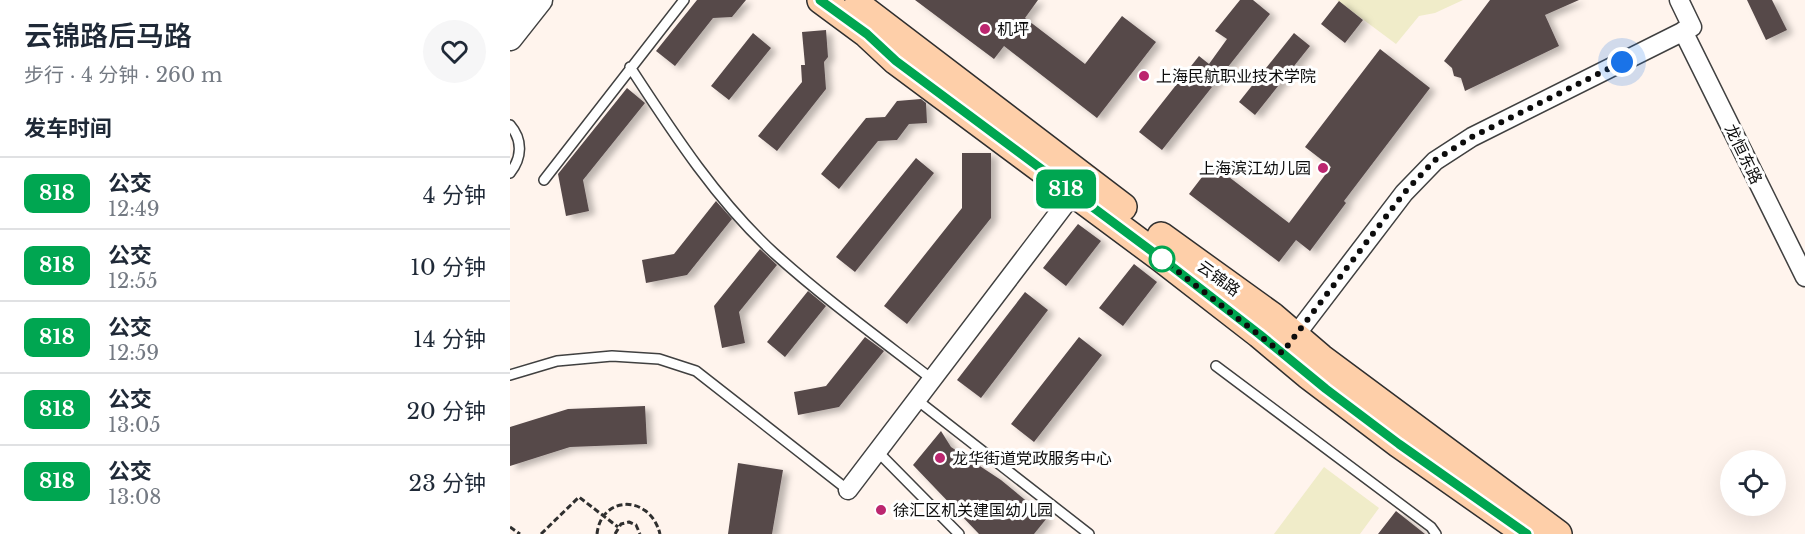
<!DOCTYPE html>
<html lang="zh">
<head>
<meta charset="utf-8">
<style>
  :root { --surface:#fff; --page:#f6f6f7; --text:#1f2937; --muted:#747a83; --line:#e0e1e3 }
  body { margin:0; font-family:"Libre Baskerville","Noto Sans SC",serif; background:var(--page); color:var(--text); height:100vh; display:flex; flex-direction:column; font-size:22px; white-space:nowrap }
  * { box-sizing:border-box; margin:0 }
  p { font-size:20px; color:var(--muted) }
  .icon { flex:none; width:33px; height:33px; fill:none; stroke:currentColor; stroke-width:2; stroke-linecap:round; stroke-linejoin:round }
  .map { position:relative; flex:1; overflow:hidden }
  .sheet { display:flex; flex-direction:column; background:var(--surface); width:510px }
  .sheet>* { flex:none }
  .badge { padding:0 12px; border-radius:9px; font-size:21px; line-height:39px }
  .fabs { position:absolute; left:1210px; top:450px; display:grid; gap:12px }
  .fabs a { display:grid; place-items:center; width:66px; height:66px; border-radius:50%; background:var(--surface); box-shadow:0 6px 24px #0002; font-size:30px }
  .you { position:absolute; width:30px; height:30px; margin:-15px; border:4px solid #fff; border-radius:50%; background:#1a73e8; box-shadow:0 0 0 9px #1a73e833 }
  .map>.badge { position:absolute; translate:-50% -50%; box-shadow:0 0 0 3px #fff }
  h2 { padding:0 24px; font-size:22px; line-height:54px }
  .round { display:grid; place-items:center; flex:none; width:63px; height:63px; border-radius:32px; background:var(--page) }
  .overview { display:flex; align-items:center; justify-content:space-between; height:102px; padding:0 24px }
  h1 { font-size:28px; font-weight:600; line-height:45px }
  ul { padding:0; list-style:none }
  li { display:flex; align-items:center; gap:18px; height:72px; padding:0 24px; border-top:2px solid var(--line) }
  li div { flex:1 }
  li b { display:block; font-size:22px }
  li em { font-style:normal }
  li .badge { min-width:66px; font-weight:700; text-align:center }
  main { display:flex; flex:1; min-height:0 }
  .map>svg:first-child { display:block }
  .pitch { fill:#f0ecc9 }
  .building { fill:#56494a; filter:url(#shadow) }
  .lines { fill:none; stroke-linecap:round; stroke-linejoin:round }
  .service-casing { stroke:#404040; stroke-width:12 }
  .minor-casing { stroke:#404040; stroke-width:21 }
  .tertiary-casing { stroke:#404040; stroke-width:27 }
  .secondary-casing { stroke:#2f2f2f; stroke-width:30 }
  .path { stroke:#2f2f2f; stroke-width:3; stroke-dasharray:6 3; stroke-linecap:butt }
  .service { stroke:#fff; stroke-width:9 }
  .minor { stroke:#fff; stroke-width:18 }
  .tertiary { stroke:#fff; stroke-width:24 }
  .secondary { stroke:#fecfa9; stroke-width:27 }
  .line-casing { stroke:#fff; stroke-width:14 }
  .line { stroke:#00a651; stroke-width:9 }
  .walk { stroke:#0d0d0d; stroke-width:6; stroke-dasharray:0 10.8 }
  .poi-dot { fill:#bc266f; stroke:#fff; stroke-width:2 }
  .stop-dot { fill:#fff; stroke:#00a651; stroke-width:3 }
  .labels { text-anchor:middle; stroke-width:6; stroke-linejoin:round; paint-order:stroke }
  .poi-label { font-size:16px; fill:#0d0d0d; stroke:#fff; text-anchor:start }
  .street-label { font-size:16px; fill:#0d0d0d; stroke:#fff }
</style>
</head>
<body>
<main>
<section class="sheet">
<div class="overview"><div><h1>云锦路后马路</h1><p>步行 · 4 分钟 · 260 m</p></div><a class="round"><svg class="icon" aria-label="heart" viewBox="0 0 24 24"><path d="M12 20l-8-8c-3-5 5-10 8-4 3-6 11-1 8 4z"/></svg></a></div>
<h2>发车时间</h2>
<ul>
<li><span class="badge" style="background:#00a651;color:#fff">818</span><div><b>公交</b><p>12:49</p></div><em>4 分钟</em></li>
<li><span class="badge" style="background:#00a651;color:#fff">818</span><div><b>公交</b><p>12:55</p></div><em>10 分钟</em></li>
<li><span class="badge" style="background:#00a651;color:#fff">818</span><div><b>公交</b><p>12:59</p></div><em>14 分钟</em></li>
<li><span class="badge" style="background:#00a651;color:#fff">818</span><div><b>公交</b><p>13:05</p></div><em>20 分钟</em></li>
<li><span class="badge" style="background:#00a651;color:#fff">818</span><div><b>公交</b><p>13:08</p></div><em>23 分钟</em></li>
</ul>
</section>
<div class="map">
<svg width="1295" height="534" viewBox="0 0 1295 534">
  <defs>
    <filter id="shadow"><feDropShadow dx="6" dy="3.5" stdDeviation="3" flood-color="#0004"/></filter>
  </defs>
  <rect width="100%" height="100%" fill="#fff4ed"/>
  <path class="pitch" d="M827,0H953L925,13L909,16L886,44Z
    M814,467L869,508L850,534H764Z"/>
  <path class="building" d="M187,0H236L222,17L203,18L165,66L146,51Z
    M405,0H528L515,18L575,64L612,16L646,42L587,118L494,46L484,59Z
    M730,0H743L760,14L652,150L629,132L689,56L699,64L717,39L705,31Z
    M980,0H1069L1035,15L1049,46L955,91L951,78L944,76L942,68L934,61Z
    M1237,0H1262L1277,30L1256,40Z
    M829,1L853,20L835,43L811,24Z
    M316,30L318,57L314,62L316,89L267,151L248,136L292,82L291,65H295L292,32Z
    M243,33L261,48L219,100L201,86Z
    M784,33L800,46L745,115L729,102Z
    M870,49L920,88L834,201L836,203L800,251L786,240L769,262L679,194L702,164L779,223L821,167L795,147Z
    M117,88L135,103L73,180L79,211L56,216L48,174Z
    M411,99L416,103L417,123L399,124L387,140L368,141L329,189L311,174L356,118L375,117L387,101Z
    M452,153H481V218L397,324L374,306L452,208Z
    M406,158L424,173L345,272L326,257Z
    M206,201L222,219L177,275L136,283L132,260L164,254Z
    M568,224L591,241L556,286L533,268Z
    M250,249L267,265L229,312L235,343L212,348L204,306Z
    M624,264L647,282L613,326L589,308Z
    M298,291L316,306L275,357L257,342Z
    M515,292L538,310L471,398L447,380Z
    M355,337L374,351L329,407L288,415L284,392L316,386Z
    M569,337L592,355L524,442L501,424Z
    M135,406L137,444L60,447L0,466V427L58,409Z
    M431,431L441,447L491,480L537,518L524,534H469L403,465Z
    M228,463L273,470L262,534H218Z
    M886,511L915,534H868Z"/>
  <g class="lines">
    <g class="service-casing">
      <path id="service" d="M120,67C163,133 207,201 265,254C315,299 370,339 423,380
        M0,125C13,140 12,158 0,173
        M34,180L174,0
        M706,366L921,527L926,534
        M0,375L47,361L102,356L149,359L186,371L338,490
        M407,400L579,534
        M368,452L449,534"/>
    </g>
    <g class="minor-casing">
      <path id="minor" d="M1173,31L1295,277
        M778,345L894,193L925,161L962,137L1182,27L1169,0
        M338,490L563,194"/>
    </g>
    <g class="tertiary-casing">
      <path id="tertiary" d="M0,10L7,0
        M0,38L30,0"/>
    </g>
    <g class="secondary-casing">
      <path id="secondary" d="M311,0L357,34L386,61L651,258L749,334L798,375L889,444L1017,534
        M348,5L613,207
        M651,236L762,316L811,358L1048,534"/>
    </g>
    <path class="path" d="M0,527L10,534
      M31,534L69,497L108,527
      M87,534C91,495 140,494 150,534
      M105,534L111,524L119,522L126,525L130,534"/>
    <use href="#service" class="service"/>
    <use href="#minor" class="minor"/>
    <use href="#tertiary" class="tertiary"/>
    <use href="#secondary" class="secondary"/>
  </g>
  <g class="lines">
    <g class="line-casing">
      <path id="line" d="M310,0L357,34L386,61L651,258L749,334L816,389L889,444L1017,534"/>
    </g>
    <use href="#line" class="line"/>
    <path class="walk" d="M652,259L772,353L894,193L925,160L962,137L1112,62"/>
  </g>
  <g class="poi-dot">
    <circle cx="475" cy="29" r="6"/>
    <circle cx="634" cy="76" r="6"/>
    <circle cx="813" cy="168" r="6"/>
    <circle cx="430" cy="458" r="6"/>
    <circle cx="371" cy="510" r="6"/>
  </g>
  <circle class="stop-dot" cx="652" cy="259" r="12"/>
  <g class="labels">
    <g class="poi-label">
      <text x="487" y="35">机坪</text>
      <text x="646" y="82">上海民航职业技术学院</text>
      <text x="801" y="174" text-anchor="end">上海滨江幼儿园</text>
      <text x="442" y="464">龙华街道党政服务中心</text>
      <text x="383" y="516">徐汇区机关建国幼儿园</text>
    </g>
    <g class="street-label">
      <text transform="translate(1234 154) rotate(64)" y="6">龙恒东路</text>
      <text transform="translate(709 278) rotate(36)" y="6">云锦路</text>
    </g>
  </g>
</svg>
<div class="fabs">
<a><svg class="icon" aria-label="locate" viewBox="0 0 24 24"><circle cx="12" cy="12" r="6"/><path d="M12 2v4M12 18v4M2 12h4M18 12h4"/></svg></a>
</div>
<div class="you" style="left:1112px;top:62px"></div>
<b class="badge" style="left:556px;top:189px;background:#00a651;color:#fff">818</b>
</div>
</main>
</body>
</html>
